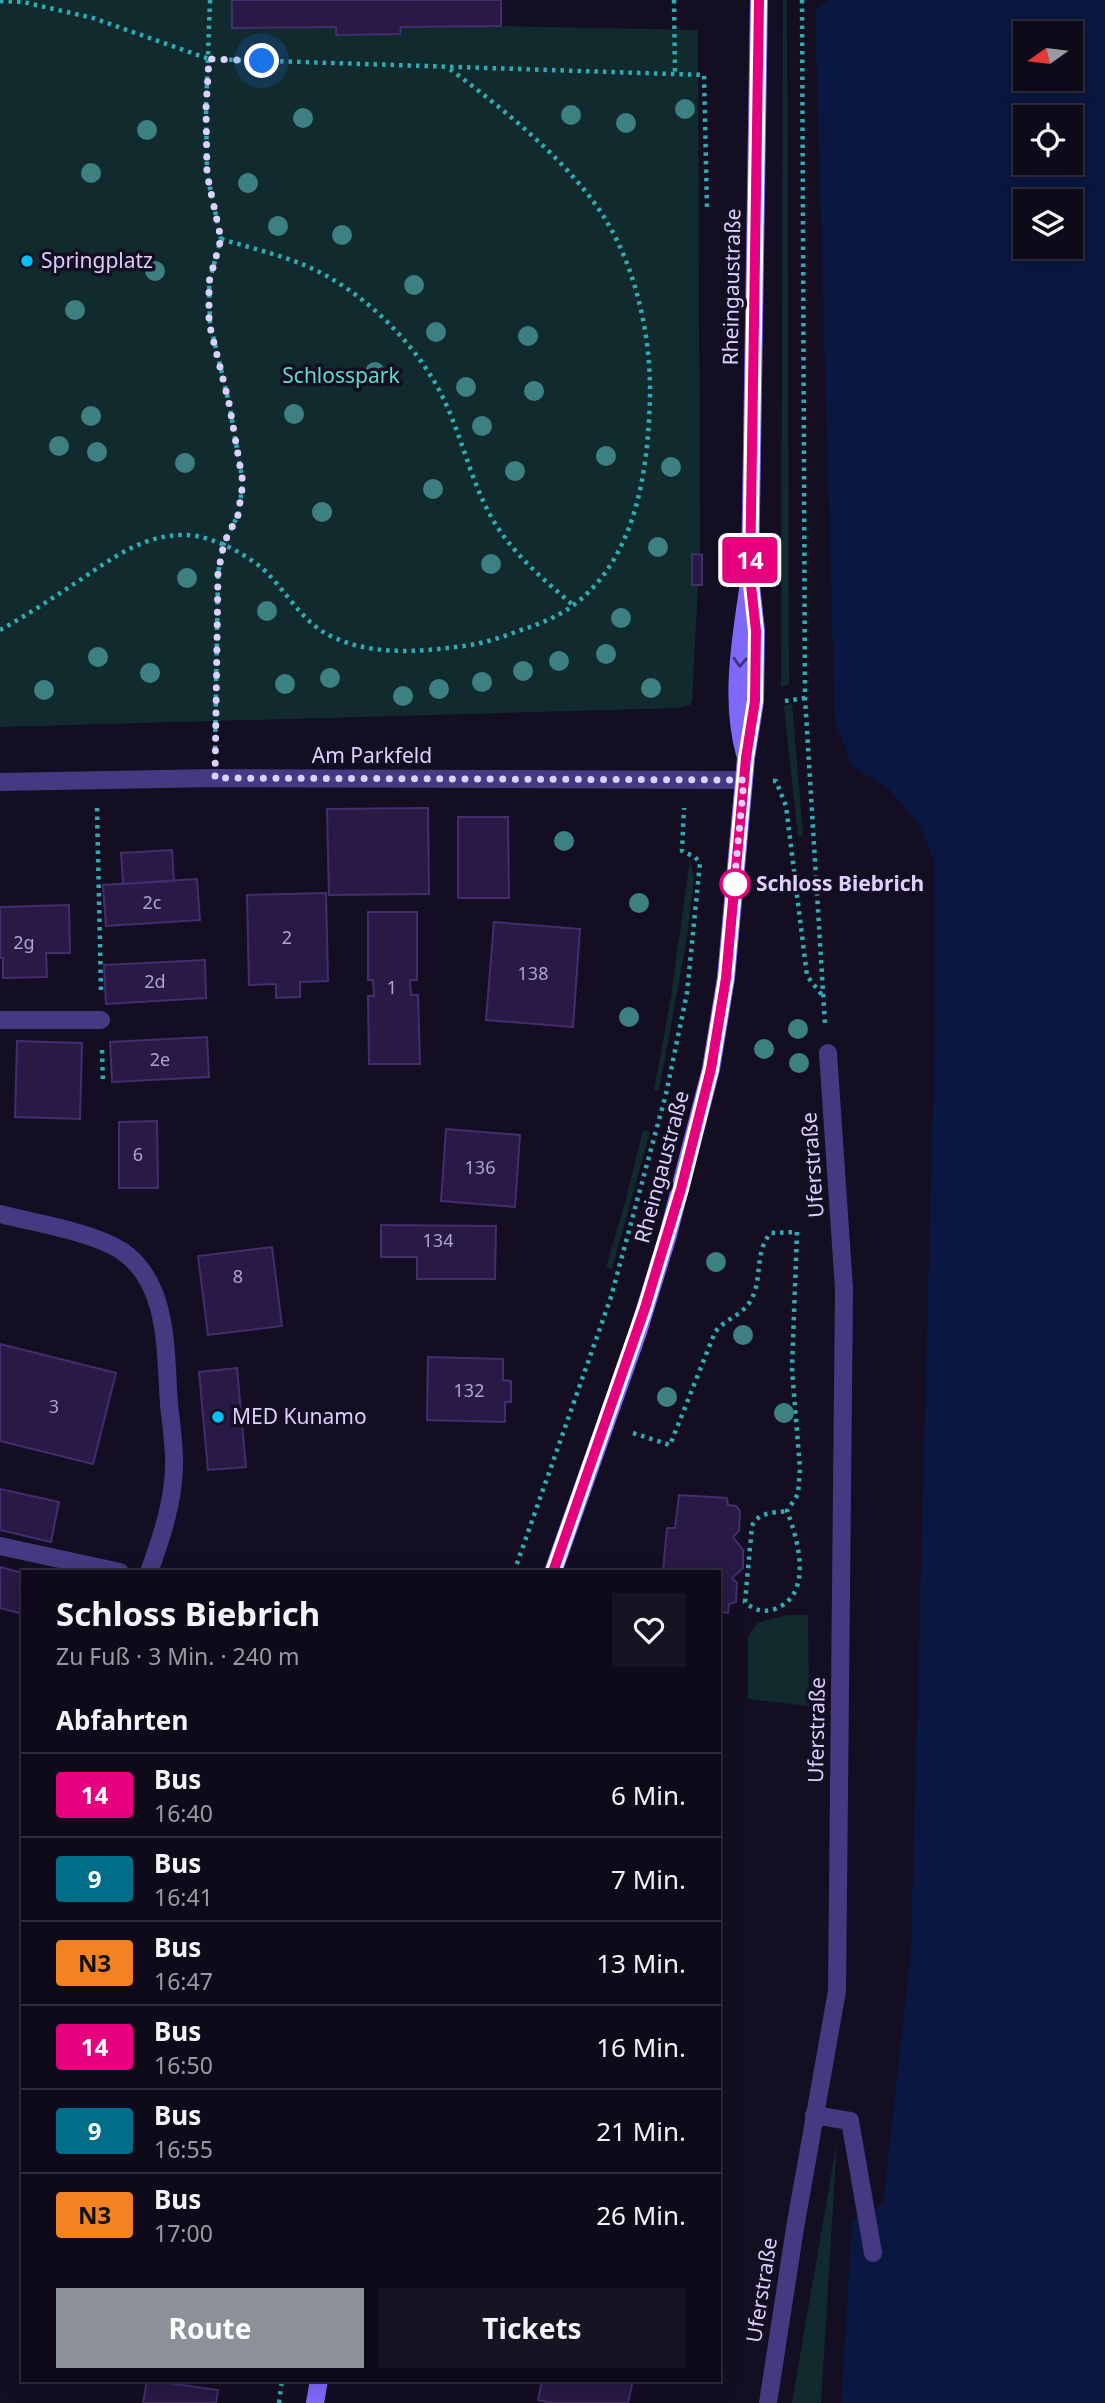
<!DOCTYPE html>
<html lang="de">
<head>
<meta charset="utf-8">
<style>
  :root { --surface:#0f0a1a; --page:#181323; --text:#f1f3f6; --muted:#9b9aa2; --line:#2f2b39; --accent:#8c9099 }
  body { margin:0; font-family:"Noto Sans",sans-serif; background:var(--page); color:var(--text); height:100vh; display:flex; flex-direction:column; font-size:26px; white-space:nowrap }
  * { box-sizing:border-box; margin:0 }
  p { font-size:23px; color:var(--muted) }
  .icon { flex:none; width:38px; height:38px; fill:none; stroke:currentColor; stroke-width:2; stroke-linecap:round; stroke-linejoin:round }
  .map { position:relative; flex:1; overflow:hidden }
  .details { position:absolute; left:21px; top:1570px; width:700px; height:812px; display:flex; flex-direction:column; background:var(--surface); border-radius:0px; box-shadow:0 4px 18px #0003,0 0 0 2px var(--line) }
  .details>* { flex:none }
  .badge { padding:0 14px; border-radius:5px; font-size:24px; line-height:46px }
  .needle { width:46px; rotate:256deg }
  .controls { position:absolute; left:1013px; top:21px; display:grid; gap:14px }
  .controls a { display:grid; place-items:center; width:70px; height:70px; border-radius:0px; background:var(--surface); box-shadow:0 4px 18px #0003,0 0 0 2px var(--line); font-size:35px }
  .you { position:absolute; width:35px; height:35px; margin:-18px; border:5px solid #fff; border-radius:50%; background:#1a73e8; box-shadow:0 0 0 10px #1a73e833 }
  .map>.badge { position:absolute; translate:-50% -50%; box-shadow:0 0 0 4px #fff }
  h2 { padding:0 35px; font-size:26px; line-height:63px }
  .round { display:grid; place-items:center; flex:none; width:74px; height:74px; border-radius:0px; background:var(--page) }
  .overview { display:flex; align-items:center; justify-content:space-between; height:119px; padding:0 35px }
  h1 { font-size:33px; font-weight:700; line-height:52px }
  .cta { display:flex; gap:14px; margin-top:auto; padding:14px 35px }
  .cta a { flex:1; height:80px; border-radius:0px; background:var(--accent); color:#fff; font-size:28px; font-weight:700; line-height:80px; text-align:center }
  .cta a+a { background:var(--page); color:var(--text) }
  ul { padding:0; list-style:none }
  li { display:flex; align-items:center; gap:21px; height:84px; padding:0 35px; border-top:2px solid var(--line) }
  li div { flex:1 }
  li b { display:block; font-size:26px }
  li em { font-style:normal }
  li .badge { min-width:77px; font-weight:700; text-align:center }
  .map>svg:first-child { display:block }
  .green { fill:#112a2d }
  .water { fill:#0a1740; fill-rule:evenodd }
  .building { fill:#281a44; stroke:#422d6f; stroke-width:2 }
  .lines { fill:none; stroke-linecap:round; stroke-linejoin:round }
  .path { stroke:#30abb3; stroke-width:4.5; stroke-dasharray:3.5 5; stroke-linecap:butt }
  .lane { stroke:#453a81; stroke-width:18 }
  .street { stroke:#453a81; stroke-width:18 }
  .secondary { stroke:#7f69fd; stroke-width:18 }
  .tree { fill:#3c8081 }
  .oneway { stroke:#3f327a }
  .line-casing { stroke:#fff; stroke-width:16 }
  .line { stroke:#e6007e; stroke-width:10 }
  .walk { stroke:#dcd1fe; stroke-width:7; stroke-dasharray:0 12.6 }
  .poi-dot { fill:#03c1f8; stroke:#140e23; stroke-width:2.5 }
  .stop-dot { fill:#fff; stroke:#e6007e; stroke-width:3.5 }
  .labels { text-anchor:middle; stroke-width:7; stroke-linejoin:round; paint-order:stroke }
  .number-label { font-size:18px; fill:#afa3d0 }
  .poi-label { font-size:21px; fill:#dcd1fe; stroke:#140e23; text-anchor:start }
  .street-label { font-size:21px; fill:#dcd1fe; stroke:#140e23 }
  .park-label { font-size:21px; fill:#5ddece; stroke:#140e23 }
  .stop-label { font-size:21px; font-weight:bold; fill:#dcd1fe; stroke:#140e23; text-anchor:start }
</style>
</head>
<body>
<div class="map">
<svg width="1105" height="2403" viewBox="0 0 1105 2403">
  <rect width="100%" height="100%" fill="#140e23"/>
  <path class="green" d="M0,0H232L336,27V34H400L401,27L501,26L698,30L700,554H693L698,585L692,701L690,705L678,708L0,727Z
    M783,0H787L789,684L781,687Z
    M792,703L803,836L798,837L784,706Z
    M690,859L694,877L687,938L659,1091L654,1090L671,997Z
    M643,1130L650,1132L612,1269L606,1267L626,1199Z
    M787,1615H808L809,1706L748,1699V1638L757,1623Z
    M837,2141L821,2403H792Z"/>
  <path class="water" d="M830,0H1105V2403H841L852,2221L883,2203L911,1950L935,1028L934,861L919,824L889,789L852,766L835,722L815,9ZM1026,33H1071V79H1026ZM1026,117H1071V163H1026ZM1026,201H1071V247H1026Z"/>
  <path class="building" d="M232,0H501V26L401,27L400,34L336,35V27L232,28Z
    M692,554L702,555V585H692Z
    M428,808L429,894L329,895L327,809Z
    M458,817H508L509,898H458Z
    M172,850L174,881L123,884L121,853Z
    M197,879L200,920L106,926L103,885Z
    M326,893L328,981L300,982V997L276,998V984L249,985L247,895Z
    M69,905L70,953H46L47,977L3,978V958H0V907Z
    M368,912H417V980H410L411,995H418L420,1064H369L368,996H374L373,980H368Z
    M494,922L580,929L573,1027L486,1020Z
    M205,960L206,998L106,1004L104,965Z
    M207,1037L209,1077L112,1082L110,1042Z
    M17,1041L82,1043L80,1119L15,1117Z
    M157,1121L158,1188H119V1122Z
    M446,1129L520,1135L515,1207L441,1201Z
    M381,1225L496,1226L495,1279H417V1257H381Z
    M272,1247L282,1326L208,1335L198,1256Z
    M0,1344L116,1373L93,1464L0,1441Z
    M428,1357L503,1359V1380L511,1381V1402H505V1422L427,1420Z
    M237,1368L246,1467L208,1470L199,1372Z
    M0,1489L59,1502L51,1542L0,1530Z
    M679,1495L727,1498L728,1505L736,1506L740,1511L739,1531L733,1537L743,1550V1568L732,1578L737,1583L736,1602L729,1604L728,1613L719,1612V1572L663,1571L667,1528H675Z
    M0,1567L23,1573V1614L0,1608Z
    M147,2380L218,2390L216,2403H143Z
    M542,2380H633L628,2403H552L538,2400Z"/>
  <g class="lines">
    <path class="path" d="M210,0L206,108L207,174L221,239L209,282L210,323L229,403L243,483L238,515L224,543L218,573L215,751
      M674,0L675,74
      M802,0L805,698L825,1024
      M0,1L23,2L93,18L209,59L704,75L707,209
      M221,239C248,247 276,254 302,264C358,287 409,336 438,388C461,430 469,479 493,520C513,554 544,580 573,605
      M0,630C24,617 48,601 71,586C108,562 140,534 186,535C212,535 255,558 271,577C292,600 306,626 335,638C374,655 416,652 456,647C477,645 498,639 518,631C537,625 555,618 571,607C636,560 648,472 650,397C651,329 633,252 590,197C553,149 496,103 447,67
      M785,701L805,698
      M773,781H776L786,806L807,976L822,995
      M97,808L101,992
      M102,1050L103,1084
      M633,1433L670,1445L715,1332C725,1319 743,1315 751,1300C763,1279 754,1251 771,1233L797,1232L792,1369L800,1469L798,1494L787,1511C798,1540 814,1594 775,1609C763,1613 754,1610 745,1602L752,1526C758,1512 773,1513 787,1511
      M514,1572L611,1297L666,1094L687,993L700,863L695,857L682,851L684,808
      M279,2403L282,2380"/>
    <path class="lane" d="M0,1020H101
      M0,1546L120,1572
      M814,2115L850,2121L873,2253"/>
    <path class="street" d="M0,782L215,778L744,780
      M0,1214C35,1223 93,1232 122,1251C170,1284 165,1354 169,1404C171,1425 175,1447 174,1468C173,1503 161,1539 149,1572
      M768,2403L795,2228L837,1991L844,1289L828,1053"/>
    <path class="secondary" d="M745,754C729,697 742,633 750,576L759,0
      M553,1572L638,1332L668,1235L711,1069L726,978L746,758L755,701L756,631L750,576
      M315,2403L319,2380"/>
  </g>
  <g class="tree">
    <circle cx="685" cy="109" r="10"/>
    <circle cx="571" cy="115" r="10"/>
    <circle cx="303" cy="118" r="10"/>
    <circle cx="626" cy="123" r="10"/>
    <circle cx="147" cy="130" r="10"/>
    <circle cx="91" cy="173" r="10"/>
    <circle cx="248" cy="183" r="10"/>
    <circle cx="278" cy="226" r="10"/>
    <circle cx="342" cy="235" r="10"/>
    <circle cx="155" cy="271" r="10"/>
    <circle cx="414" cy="285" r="10"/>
    <circle cx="75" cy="310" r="10"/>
    <circle cx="436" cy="332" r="10"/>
    <circle cx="528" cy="336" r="10"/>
    <circle cx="375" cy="372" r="10"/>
    <circle cx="466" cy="387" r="10"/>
    <circle cx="534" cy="391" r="10"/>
    <circle cx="294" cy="414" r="10"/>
    <circle cx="91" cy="416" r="10"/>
    <circle cx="482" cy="426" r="10"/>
    <circle cx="59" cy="446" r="10"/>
    <circle cx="97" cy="452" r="10"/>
    <circle cx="606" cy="456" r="10"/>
    <circle cx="185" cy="463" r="10"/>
    <circle cx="671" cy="467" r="10"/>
    <circle cx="515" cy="471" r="10"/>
    <circle cx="433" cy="489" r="10"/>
    <circle cx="322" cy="512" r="10"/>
    <circle cx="658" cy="547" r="10"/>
    <circle cx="491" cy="564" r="10"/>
    <circle cx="187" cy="578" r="10"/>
    <circle cx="267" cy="611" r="10"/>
    <circle cx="621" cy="618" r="10"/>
    <circle cx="606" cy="654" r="10"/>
    <circle cx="98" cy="657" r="10"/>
    <circle cx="559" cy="661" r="10"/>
    <circle cx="523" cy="671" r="10"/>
    <circle cx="150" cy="673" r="10"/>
    <circle cx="330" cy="678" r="10"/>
    <circle cx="482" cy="682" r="10"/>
    <circle cx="285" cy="684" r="10"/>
    <circle cx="651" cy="688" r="10"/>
    <circle cx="439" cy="689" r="10"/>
    <circle cx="44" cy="690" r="10"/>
    <circle cx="403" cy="696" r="10"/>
    <circle cx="564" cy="841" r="10"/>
    <circle cx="639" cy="903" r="10"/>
    <circle cx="629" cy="1017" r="10"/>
    <circle cx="798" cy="1029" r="10"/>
    <circle cx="764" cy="1049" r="10"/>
    <circle cx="799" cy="1063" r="10"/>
    <circle cx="716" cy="1262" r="10"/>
    <circle cx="743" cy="1335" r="10"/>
    <circle cx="667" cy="1397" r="10"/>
    <circle cx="784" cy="1413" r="10"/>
  </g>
  <defs><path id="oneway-chevron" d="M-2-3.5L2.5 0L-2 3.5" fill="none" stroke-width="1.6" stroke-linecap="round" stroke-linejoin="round" transform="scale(1.75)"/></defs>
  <use class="oneway" href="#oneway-chevron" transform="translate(740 662) rotate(93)"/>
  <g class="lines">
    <g class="line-casing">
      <path id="line" d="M553,1572L645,1308L681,1189L711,1069L726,978L746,758L755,701L756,631L750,576L759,0"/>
    </g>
    <use href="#line" class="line"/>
    <path class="walk" d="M262,61L209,59L206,108L207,174L221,239L209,282V323L229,403L243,483L238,515L224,543L218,573L215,778L744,780L734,886L735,884"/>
  </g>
  <g class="poi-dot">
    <circle cx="27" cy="261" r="7"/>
    <circle cx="218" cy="1417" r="7"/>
  </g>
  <circle class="stop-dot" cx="735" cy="884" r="14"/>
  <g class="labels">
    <g class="number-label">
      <text x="152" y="909">2c</text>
      <text x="287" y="944">2</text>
      <text x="24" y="949">2g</text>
      <text x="533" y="980">138</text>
      <text x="155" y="988">2d</text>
      <text x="392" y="994">1</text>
      <text x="160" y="1066">2e</text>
      <text x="138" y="1161">6</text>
      <text x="480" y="1174">136</text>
      <text x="438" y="1247">134</text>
      <text x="238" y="1283">8</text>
      <text x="469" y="1397">132</text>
      <text x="54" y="1413">3</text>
    </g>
    <g class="poi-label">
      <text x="41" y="268">Springplatz</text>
      <text x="232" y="1424">MED Kunamo</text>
    </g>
    <g class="street-label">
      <text transform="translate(732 287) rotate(-89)" y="7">Rheingaustraße</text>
      <text x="372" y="763">Am Parkfeld</text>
      <text transform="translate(813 1165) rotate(-94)" y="7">Uferstraße</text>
      <text transform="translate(662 1167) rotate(-75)" y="7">Rheingaustraße</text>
      <text transform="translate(817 1730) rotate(-89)" y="7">Uferstraße</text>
      <text transform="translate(762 2290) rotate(-81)" y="7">Uferstraße</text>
    </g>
    <g class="park-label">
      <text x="341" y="383">Schlosspark</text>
    </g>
    <g class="stop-label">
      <text x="756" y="891">Schloss Biebrich</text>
    </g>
  </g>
</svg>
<div class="controls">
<a><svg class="needle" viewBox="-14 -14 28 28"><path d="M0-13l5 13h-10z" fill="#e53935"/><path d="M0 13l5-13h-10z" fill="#9b9aa2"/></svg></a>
<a><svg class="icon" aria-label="locate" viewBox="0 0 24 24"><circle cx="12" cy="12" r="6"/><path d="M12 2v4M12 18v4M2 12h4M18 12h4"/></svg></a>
<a><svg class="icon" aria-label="layers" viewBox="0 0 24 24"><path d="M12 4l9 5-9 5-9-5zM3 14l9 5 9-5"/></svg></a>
</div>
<div class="you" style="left:262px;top:61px"></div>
<b class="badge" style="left:750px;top:560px;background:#e6007e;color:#fff">14</b>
<section class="details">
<div class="overview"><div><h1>Schloss Biebrich</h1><p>Zu Fuß · 3 Min. · 240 m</p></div><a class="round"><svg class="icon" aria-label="heart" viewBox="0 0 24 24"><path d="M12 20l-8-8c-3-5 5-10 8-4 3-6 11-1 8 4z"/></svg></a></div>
<h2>Abfahrten</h2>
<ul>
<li><span class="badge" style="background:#e6007e;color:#fff">14</span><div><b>Bus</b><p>16:40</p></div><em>6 Min.</em></li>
<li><span class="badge" style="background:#006e89;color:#fff">9</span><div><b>Bus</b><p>16:41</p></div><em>7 Min.</em></li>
<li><span class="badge" style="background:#f58220;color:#111">N3</span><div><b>Bus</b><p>16:47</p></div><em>13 Min.</em></li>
<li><span class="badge" style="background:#e6007e;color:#fff">14</span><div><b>Bus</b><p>16:50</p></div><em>16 Min.</em></li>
<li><span class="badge" style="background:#006e89;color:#fff">9</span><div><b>Bus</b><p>16:55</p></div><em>21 Min.</em></li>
<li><span class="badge" style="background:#f58220;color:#111">N3</span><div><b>Bus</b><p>17:00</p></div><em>26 Min.</em></li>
</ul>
<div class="cta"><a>Route</a><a>Tickets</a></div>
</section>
</div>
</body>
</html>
